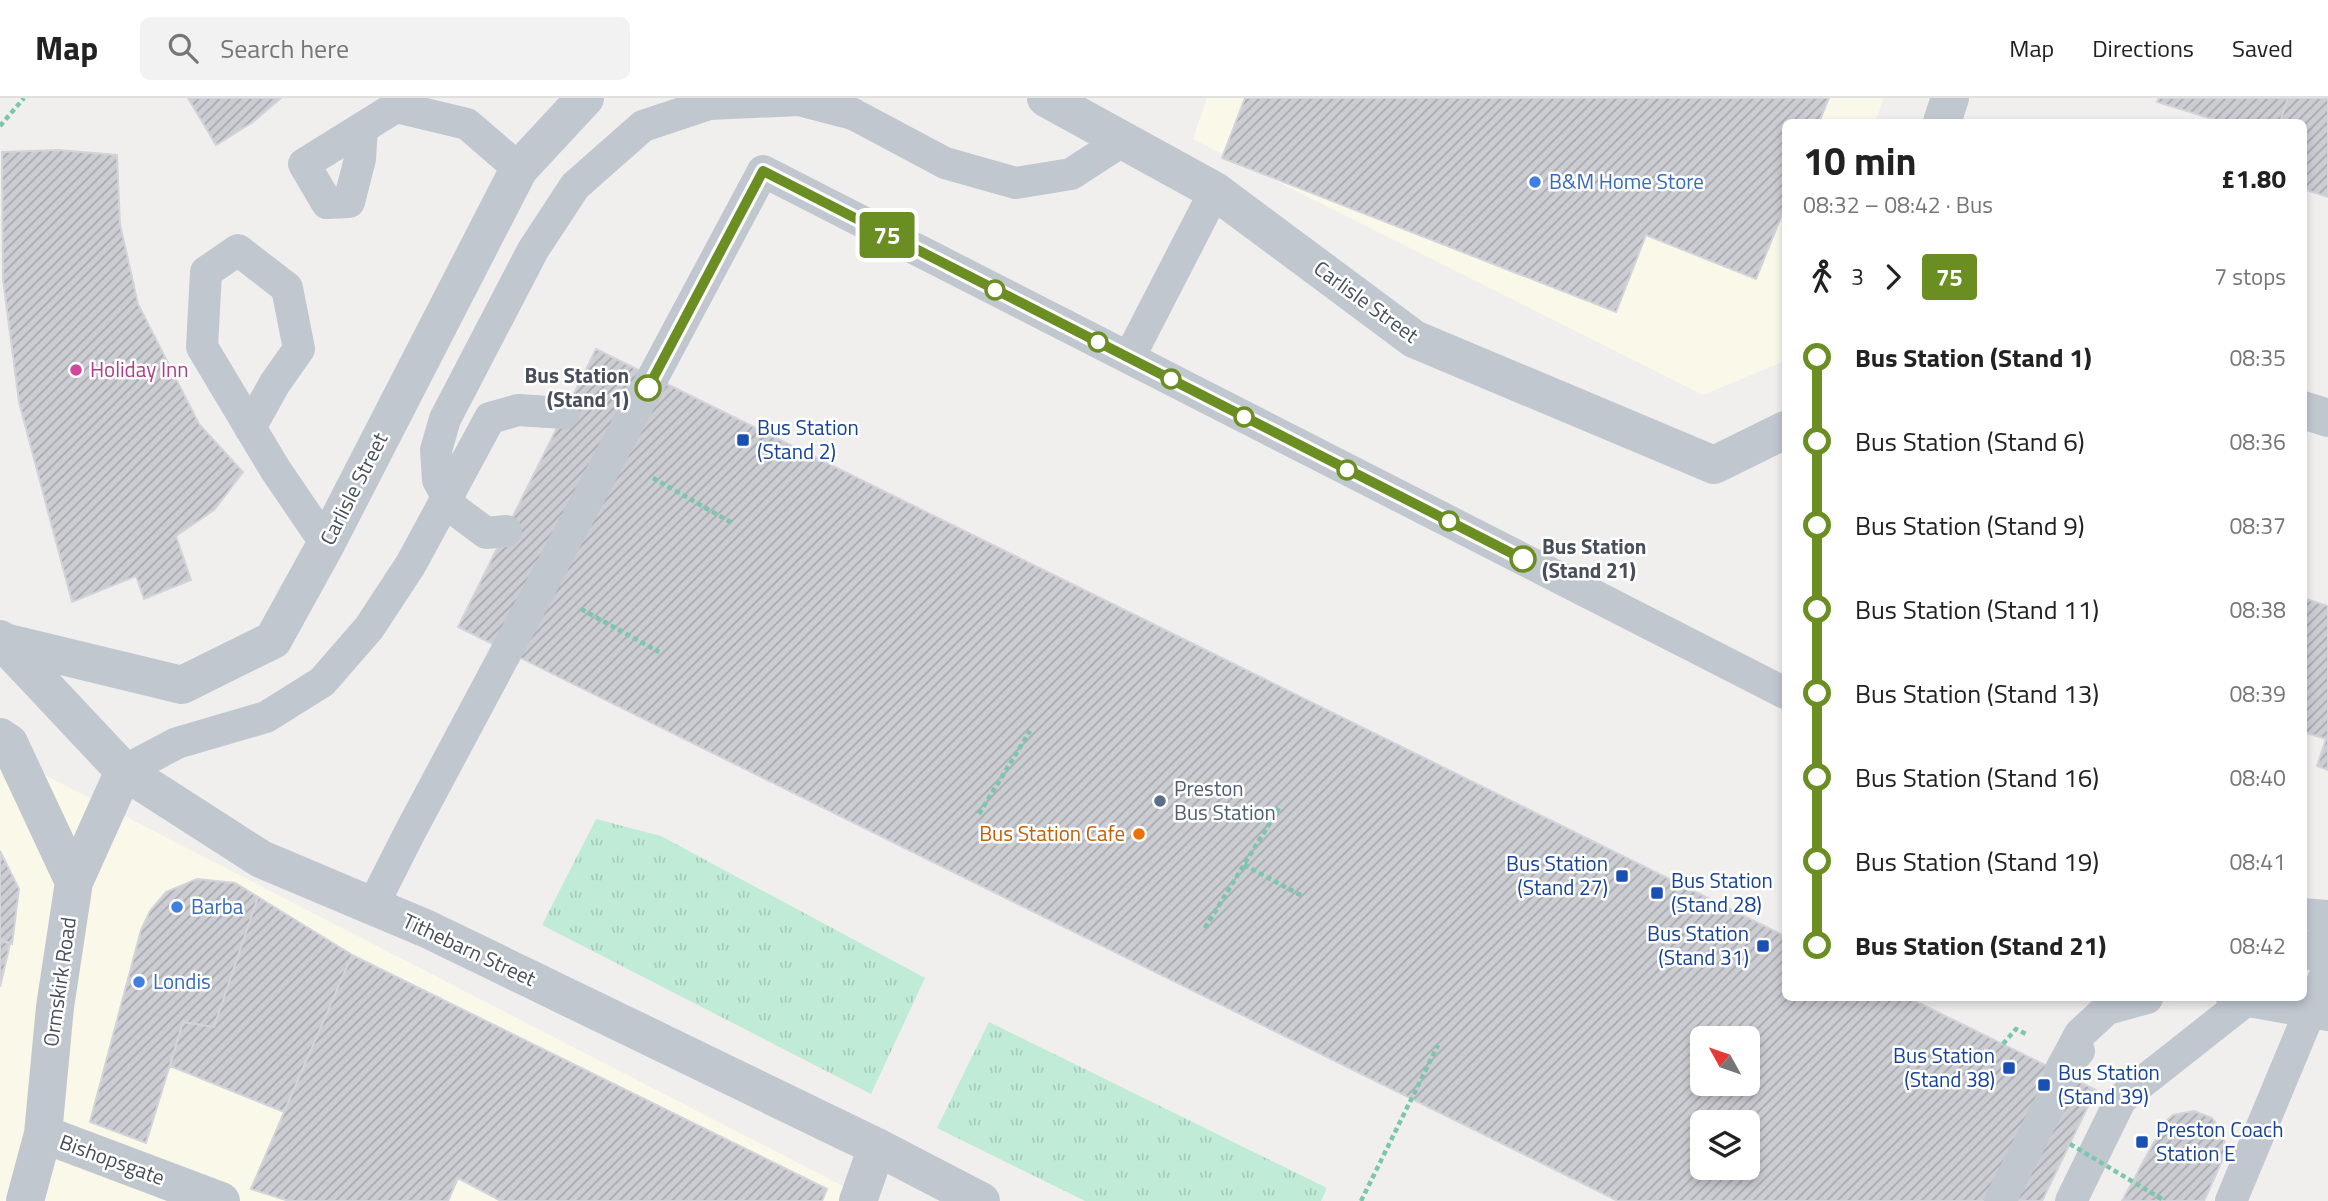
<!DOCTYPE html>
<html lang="en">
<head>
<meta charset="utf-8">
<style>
  :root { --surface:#fff; --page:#f2f2f2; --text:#222; --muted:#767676; --line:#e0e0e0 }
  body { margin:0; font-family:"Titillium Web",sans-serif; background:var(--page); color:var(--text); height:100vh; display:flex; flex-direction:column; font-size:26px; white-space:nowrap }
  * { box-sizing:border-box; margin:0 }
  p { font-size:23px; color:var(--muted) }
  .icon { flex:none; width:38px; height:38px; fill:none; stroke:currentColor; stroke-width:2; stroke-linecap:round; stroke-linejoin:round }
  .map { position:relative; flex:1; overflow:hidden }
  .side { position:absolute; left:1782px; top:21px; width:525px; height:882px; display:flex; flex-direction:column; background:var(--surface); border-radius:10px; box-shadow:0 4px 10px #0003 }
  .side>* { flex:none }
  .badge { padding:0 14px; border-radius:5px; font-size:24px; line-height:46px }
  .needle { width:46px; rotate:310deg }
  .controls { position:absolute; left:1690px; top:928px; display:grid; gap:14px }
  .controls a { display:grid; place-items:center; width:70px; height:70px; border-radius:10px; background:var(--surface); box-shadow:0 4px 10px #0003; font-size:35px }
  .map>.badge { position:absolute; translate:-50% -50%; box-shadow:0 0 0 4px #fff }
  .legs { display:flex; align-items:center; gap:10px; height:77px; padding:0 21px; font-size:23px }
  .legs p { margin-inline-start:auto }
  .headline { display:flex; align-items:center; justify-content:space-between; height:119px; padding:0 21px }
  h1 { font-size:38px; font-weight:700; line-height:52px }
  ul { padding:0 21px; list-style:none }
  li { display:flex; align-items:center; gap:24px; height:84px; font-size:26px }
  li i { display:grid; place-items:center; width:10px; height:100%; margin:0 9px; background:currentColor }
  li i::after { content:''; width:18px; height:18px; margin:-9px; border:5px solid; border-radius:50%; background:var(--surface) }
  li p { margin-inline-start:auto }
  li:first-child i { background:linear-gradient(#0000 50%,currentColor 0) }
  li:last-child i { background:linear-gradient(currentColor 50%,#0000 0) }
  header { display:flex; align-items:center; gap:42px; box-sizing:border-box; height:98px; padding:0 35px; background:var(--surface); border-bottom:2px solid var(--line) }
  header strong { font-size:33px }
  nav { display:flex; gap:38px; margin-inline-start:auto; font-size:24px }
  .search { width:490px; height:63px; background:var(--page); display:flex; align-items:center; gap:18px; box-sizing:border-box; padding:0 24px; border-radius:10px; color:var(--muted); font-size:26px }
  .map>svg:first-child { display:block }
  .commercial { fill:#faf8e9 }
  .grass { fill:url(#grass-tufts) }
  .building { fill:url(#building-hatch); stroke:#d3d4d9; stroke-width:2; fill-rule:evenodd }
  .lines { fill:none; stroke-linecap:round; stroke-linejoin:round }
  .path { stroke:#7bc6ac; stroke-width:4.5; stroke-dasharray:5 3.5; stroke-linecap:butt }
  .lane { stroke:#c0c7cf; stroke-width:32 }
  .street { stroke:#c0c7cf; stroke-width:38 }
  .path-bridge { stroke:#7bc6ac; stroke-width:4.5; stroke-dasharray:5 3.5; stroke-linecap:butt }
  .lane-bridge { stroke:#c0c7cf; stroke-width:32 }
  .line-1-casing { stroke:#fff; stroke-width:16 }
  .line-1 { stroke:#6b8e23; stroke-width:10 }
  .shop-dot { fill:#3f7fe0; stroke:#fff; stroke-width:2.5 }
  .stop-1-dot { fill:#fff; stroke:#6b8e23; stroke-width:3.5 }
  .hotel-dot { fill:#d1479c; stroke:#fff; stroke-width:2.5 }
  .transit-dot { fill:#1a4fb4; stroke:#fff; stroke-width:2.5 }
  .service-dot { fill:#5c6f8a; stroke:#fff; stroke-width:2.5 }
  .food-dot { fill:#e8710a; stroke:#fff; stroke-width:2.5 }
  .labels { text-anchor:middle; stroke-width:5; stroke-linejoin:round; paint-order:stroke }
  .shop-label { font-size:21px; fill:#366cbe; stroke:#fff; text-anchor:start }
  .street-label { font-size:21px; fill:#484f5a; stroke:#fff }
  .hotel-label { font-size:21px; fill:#b23c85; stroke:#fff; text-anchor:start }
  .stop-label { font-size:21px; font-weight:bold; fill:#484f5a; stroke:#fff; text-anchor:end }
  .transit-label { font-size:21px; fill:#164399; stroke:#fff; text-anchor:start }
  .service-label { font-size:21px; fill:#4e5e75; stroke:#fff; text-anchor:start }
  .food-label { font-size:21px; fill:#c56008; stroke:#fff; text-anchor:end }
</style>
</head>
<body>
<header>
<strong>Map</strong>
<div class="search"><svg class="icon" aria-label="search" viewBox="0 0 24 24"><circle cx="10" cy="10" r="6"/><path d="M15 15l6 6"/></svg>Search here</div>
<nav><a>Map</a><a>Directions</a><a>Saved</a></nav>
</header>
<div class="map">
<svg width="2328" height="1103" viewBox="0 0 2328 1103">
  <defs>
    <pattern id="grass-tufts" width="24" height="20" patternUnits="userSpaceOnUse" patternTransform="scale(1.75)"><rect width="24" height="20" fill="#c0ebd7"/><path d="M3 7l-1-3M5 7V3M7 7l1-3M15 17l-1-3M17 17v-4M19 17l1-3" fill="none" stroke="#a6cbbb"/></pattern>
    <pattern id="building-hatch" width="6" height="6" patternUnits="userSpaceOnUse" patternTransform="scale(1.75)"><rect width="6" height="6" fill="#cccdd3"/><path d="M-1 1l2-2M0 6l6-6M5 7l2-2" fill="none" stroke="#a8a9ae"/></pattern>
  </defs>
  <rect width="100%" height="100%" fill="#f1efee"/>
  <path class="commercial" d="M1207,0H1884L1875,24H1785V263L1703,297L1193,41Z
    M0,654L872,1103H0Z"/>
  <path class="grass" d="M596,721L661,738L925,880L871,996L542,827Z
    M989,924L1327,1090L1321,1103H1085L937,1030Z"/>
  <path class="building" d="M188,0H281L253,24L216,47Z
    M1245,0H1829L1819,24H1785V109L1756,181L1646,137L1616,214L1222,60Z
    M2159,0H2288L2280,24H2222L2157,4Z
    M2288,0H2328V99L2303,91V24H2280Z
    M58,52L117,57L120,126L138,206L199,326L243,374L214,412L176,438L191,482L144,501L136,478L72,504L19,304L3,182L2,54Z
    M596,251L1785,838V900H1909L2096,992L2042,1103H1618L458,529ZM1703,940H1748V985H1703ZM1703,1024H1748V1069H1703Z
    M2303,500L2328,508V672L2317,668L2326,641L2303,634Z
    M0,753L19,791L12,846L0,841Z
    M197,781L235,785L258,799L214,929L183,924L146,1045L90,1024L141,832L150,813L166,794Z
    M258,799L352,857L284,1014L170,968L183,924L214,929Z
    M0,842L10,846L0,889Z
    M352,857L827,1091L822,1103H501L458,1080L448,1103H289L251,1091Z
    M2194,1013L2212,1020L2219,1029L2224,1040L2225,1052L2222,1063L2204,1103H2122L2165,1024L2173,1017Z"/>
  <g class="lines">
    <path class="path" d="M0,28L24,0
      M653,380L732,425
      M581,511L659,554
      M979,716L1030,633
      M1244,767L1304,799
      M1205,830L1279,710
      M2003,946L2016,931L2026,936
      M1361,1103L1438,947"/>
    <path class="lane" d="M853,16L945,65L1016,85L1071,76L1122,43
      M362,30L360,61L349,104L327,105L304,66L396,9L467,26L519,71
      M1129,260L1215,93
      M250,330L275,285L299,251L287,190L238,152L206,174L202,249L275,371L326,446
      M124,673L177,645L266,619L322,584L369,530L411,466L490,320L518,312L564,315
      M372,809L410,734L763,73L1785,595
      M2303,816L2328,818
      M2303,857L2328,837
      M2000,1103L2074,959L2079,953
      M2071,1103L2121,1001L2249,900
      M2231,1103L2328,870"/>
    <path class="street" d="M1046,0L1215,93L1414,241L1714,367L1785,332
      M1942,24L1950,0
      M2303,312L2328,320
      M0,541L124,673L261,761L427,831L877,1049L981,1103
      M4,544L182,587L273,542L326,446L519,71L585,0
      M0,639L9,645L74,784
      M43,1036L221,1103
      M25,1103L43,1036L55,909L74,784L124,673
      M858,1103L877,1049"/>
    <path class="path-bridge" d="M2070,1046L2165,1103"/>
    <path class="lane-bridge" d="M506,433L486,435L454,411L438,382L436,352L445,321L533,152L575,88L643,28L709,6L799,2L853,16
      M2232,900L2328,917
      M2060,973L2080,936L2107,911L2147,900"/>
  </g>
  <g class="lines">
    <g class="line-1-casing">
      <path id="line-1" d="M648,290L763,73L1523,461"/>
    </g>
    <use href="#line-1" class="line-1"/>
  </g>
  <g class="shop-dot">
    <circle cx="1535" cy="84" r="7"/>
    <circle cx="177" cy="809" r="7"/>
    <circle cx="139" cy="884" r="7"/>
  </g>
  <g class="stop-1-dot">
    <circle cx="995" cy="192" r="9"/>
    <circle cx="1098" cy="244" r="9"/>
    <circle cx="1171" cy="281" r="9"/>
    <circle cx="648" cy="290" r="12"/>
    <circle cx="1244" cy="319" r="9"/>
    <circle cx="1347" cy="372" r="9"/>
    <circle cx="1449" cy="423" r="9"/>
    <circle cx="1523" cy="461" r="12"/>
  </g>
  <circle class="hotel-dot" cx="76" cy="272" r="7"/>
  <g class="transit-dot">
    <rect x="736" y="335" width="14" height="14" rx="3.5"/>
    <rect x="1615" y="771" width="14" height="14" rx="3.5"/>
    <rect x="1650" y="788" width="14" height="14" rx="3.5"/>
    <rect x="1756" y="841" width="14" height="14" rx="3.5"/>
    <rect x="2002" y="963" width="14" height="14" rx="3.5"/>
    <rect x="2037" y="980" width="14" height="14" rx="3.5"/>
    <rect x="2135" y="1037" width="14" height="14" rx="3.5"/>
  </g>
  <circle class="service-dot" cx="1160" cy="703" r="7"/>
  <circle class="food-dot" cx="1139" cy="736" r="7"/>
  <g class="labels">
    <g class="shop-label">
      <text x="1549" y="91">B&amp;M Home Store</text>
      <text x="191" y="816">Barba</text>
      <text x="153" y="891">Londis</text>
    </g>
    <g class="street-label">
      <text transform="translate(1366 204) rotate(36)" y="7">Carlisle Street</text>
      <text transform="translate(354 391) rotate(-63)" y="7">Carlisle Street</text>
      <text transform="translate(469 852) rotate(25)" y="7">Tithebarn Street</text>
      <text transform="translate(60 884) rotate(-82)" y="7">Ormskirk Road</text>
      <text transform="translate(112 1062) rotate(20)" y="7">Bishopsgate</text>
    </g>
    <g class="hotel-label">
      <text x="90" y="279">Holiday Inn</text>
    </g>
    <g class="stop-label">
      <text x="629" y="285">Bus Station<tspan x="629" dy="24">(Stand 1)</tspan></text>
      <text x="1542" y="456" text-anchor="start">Bus Station<tspan x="1542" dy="24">(Stand 21)</tspan></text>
    </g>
    <g class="transit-label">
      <text x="757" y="337">Bus Station<tspan x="757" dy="24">(Stand 2)</tspan></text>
      <text x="1608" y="773" text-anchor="end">Bus Station<tspan x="1608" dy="24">(Stand 27)</tspan></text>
      <text x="1671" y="790">Bus Station<tspan x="1671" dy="24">(Stand 28)</tspan></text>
      <text x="1749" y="843" text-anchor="end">Bus Station<tspan x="1749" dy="24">(Stand 31)</tspan></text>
      <text x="1995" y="965" text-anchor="end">Bus Station<tspan x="1995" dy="24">(Stand 38)</tspan></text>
      <text x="2058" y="982">Bus Station<tspan x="2058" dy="24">(Stand 39)</tspan></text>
      <text x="2156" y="1039">Preston Coach<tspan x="2156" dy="24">Station E</tspan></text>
    </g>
    <g class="service-label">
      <text x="1174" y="698">Preston<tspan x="1174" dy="24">Bus Station</tspan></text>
    </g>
    <g class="food-label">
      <text x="1125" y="743">Bus Station Cafe</text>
    </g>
  </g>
</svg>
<div class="controls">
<a><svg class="needle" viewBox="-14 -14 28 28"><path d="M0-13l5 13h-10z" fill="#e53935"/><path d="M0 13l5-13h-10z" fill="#767676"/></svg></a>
<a><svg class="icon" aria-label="layers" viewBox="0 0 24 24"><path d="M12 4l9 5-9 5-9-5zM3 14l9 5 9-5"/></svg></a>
</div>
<b class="badge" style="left:887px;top:137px;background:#6b8e23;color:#fff">75</b>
<section class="side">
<div class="headline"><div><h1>10 min</h1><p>08:32 – 08:42 · Bus</p></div><b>£1.80</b></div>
<div class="legs"><svg class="icon" aria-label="walk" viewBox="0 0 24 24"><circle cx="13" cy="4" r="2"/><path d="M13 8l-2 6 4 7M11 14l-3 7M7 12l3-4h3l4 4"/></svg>3<svg class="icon" aria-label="forward" viewBox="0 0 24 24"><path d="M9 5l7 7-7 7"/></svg><b class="badge" style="background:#6b8e23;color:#fff">75</b><p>7 stops</p></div>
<ul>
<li><i style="color:#6b8e23"></i><b>Bus Station (Stand 1)</b><p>08:35</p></li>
<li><i style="color:#6b8e23"></i><span>Bus Station (Stand 6)</span><p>08:36</p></li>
<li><i style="color:#6b8e23"></i><span>Bus Station (Stand 9)</span><p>08:37</p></li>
<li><i style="color:#6b8e23"></i><span>Bus Station (Stand 11)</span><p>08:38</p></li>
<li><i style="color:#6b8e23"></i><span>Bus Station (Stand 13)</span><p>08:39</p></li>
<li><i style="color:#6b8e23"></i><span>Bus Station (Stand 16)</span><p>08:40</p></li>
<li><i style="color:#6b8e23"></i><span>Bus Station (Stand 19)</span><p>08:41</p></li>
<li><i style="color:#6b8e23"></i><b>Bus Station (Stand 21)</b><p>08:42</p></li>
</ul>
</section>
</div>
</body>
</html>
